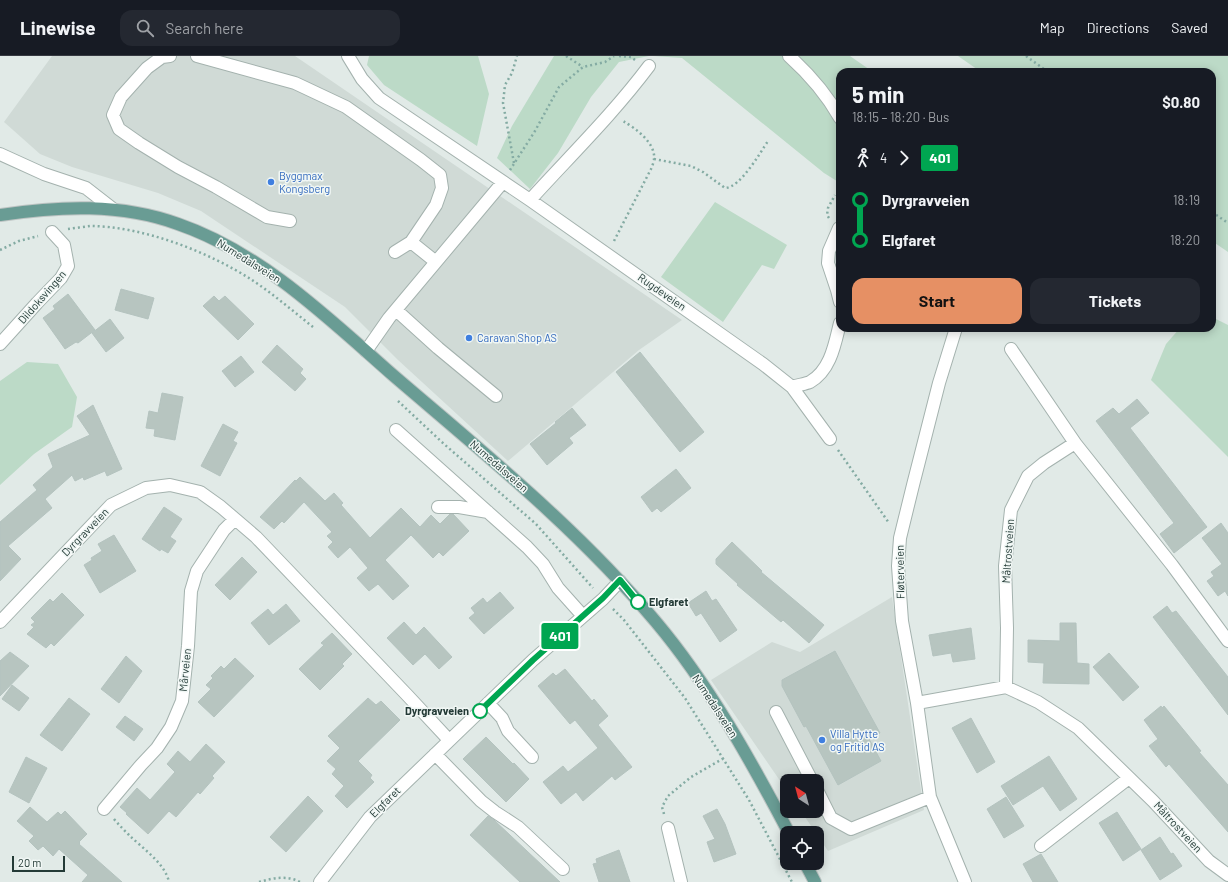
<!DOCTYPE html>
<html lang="en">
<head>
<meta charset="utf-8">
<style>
  :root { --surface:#171b24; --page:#242831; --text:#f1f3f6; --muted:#9ea1a6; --line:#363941; --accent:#e69064 }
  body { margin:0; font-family:Barlow,sans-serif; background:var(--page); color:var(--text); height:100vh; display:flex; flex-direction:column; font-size:15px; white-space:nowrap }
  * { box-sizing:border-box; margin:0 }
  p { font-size:13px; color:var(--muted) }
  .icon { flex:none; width:22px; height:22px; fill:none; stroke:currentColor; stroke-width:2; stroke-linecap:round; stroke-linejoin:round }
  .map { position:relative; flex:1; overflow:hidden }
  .panel { position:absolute; left:836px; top:12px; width:380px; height:264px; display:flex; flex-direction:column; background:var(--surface); border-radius:12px; box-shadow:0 2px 10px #0003 }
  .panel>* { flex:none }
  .badge { padding:0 8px; border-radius:3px; font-size:14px; line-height:26px }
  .needle { width:26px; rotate:324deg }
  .controls { position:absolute; left:780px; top:718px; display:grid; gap:8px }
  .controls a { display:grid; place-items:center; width:44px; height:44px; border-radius:8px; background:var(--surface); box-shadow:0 2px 10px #0003; font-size:20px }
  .scale { position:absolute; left:12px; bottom:10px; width:53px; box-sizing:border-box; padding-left:4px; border:2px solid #233a36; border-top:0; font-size:11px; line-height:14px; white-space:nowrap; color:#233a36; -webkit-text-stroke:3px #f1f7f5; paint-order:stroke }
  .map>.badge { position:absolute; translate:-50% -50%; box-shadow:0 0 0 2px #fff }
  .legs { display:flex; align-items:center; gap:6px; height:44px; padding:0 16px; font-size:13px }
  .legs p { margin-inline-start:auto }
  .headline { display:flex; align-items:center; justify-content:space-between; height:68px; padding:0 16px }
  h1 { font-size:22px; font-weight:700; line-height:30px }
  .action { display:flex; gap:8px; margin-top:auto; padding:8px 16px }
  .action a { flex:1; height:46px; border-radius:12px; background:var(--accent); color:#111; font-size:16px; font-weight:700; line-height:46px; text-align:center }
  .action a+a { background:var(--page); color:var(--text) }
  ul { padding:0 16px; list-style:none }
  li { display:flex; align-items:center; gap:14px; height:40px; font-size:15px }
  li i { display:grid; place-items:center; width:6px; height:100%; margin:0 5px; background:currentColor }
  li i::after { content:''; width:10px; height:10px; margin:-5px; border:3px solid; border-radius:50%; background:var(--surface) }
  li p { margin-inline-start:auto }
  li:first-child i { background:linear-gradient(#0000 50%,currentColor 0) }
  li:last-child i { background:linear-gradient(currentColor 50%,#0000 0) }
  header { display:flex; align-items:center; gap:24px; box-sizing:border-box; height:56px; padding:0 20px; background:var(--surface); border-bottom:1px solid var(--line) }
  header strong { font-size:19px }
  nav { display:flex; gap:22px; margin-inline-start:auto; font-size:14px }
  .search { width:280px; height:36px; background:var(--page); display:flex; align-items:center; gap:10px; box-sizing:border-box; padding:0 14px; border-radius:12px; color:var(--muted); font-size:15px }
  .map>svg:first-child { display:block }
  .built { fill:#d0dad6 }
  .green { fill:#bcdac7 }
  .building { fill:#b7c5c0; stroke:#b4c3bf }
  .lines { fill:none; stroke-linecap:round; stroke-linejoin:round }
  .minor-casing { stroke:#a4b2ae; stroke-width:14 }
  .major-casing { stroke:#bdc4c3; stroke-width:14 }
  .path { stroke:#84aba3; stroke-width:2.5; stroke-dasharray:2 3; stroke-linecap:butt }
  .minor { stroke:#fff; stroke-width:12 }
  .major { stroke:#699c94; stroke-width:12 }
  .line-1-casing { stroke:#fff; stroke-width:9 }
  .line-1 { stroke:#00a651; stroke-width:6 }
  .shop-dot { fill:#3f7fe0; stroke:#f1f7f5; stroke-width:1.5 }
  .stop-1-dot { fill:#fff; stroke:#00a651; stroke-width:2 }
  .labels { text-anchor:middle; stroke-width:3; stroke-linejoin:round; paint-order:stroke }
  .shop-label { font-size:11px; fill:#366cbe; stroke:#f1f7f5; text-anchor:start }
  .street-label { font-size:11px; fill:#233a36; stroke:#f1f7f5 }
  .stop-label { font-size:11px; font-weight:bold; fill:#233a36; stroke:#f1f7f5; text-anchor:start }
</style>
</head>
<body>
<header>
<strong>Linewise</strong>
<div class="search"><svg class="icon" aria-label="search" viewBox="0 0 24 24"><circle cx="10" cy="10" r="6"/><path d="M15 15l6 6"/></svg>Search here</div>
<nav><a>Map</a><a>Directions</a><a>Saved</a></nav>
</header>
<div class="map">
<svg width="1228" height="826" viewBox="0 0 1228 826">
  <rect width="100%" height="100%" fill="#e1eae7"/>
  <path class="built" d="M52,0H295L682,264L639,294L508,405L398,304L345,251L201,155L158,137L72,111L40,98L4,66Z
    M892,541L924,754L828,795L801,755H817V725H787V735L711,624L772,586L800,596Z"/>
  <path class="green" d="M369,0H478L489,38L477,90L384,29L367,9Z
    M554,0H649L619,6L591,41L558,97L530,133L497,102L512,70Z
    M653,0H850L873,16H840V127L824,117L682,2Z
    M958,0H1228V196L1212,185V16H981Z
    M715,146L787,189L774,213L762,209L723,266L661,221Z
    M1212,261L1228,269V401L1151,324L1166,288L1180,272H1212Z
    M27,306L58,308L77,341L72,371L34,398L0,429V325Z"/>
  <path class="building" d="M121,233L154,242L148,263L115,254Z
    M68,238L95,274L78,287L76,286L65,293L43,262L55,253L53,250Z
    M214,240L219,245L225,240L254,268L238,284L203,250Z
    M110,263L124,282L106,296L92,277Z
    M277,289L303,313L300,317L306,323L295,335L262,306Z
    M640,296L704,376L680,396L616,316Z
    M241,300L254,316L235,331L222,315Z
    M162,337L183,341L175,384L154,380L155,373L146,372L149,355L158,357Z
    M1137,343L1149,357L1130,372L1207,471L1174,497L1160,478L1174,467L1096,365L1113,352L1119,358Z
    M93,349L122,413L107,420L105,415L84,424L83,421L75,425L72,419L45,443L52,452L8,490L21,503L0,525V466L37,434L33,429L53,411L48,398L90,379L77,360Z
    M572,352L586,369L569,382L573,387L547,409L530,388L556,367L555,366Z
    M223,368L238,376L233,385L237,387L220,420L201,410Z
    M676,413L691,432L661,456L657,452L652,456L641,441Z
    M300,421L325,445L334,437L343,447L341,449L370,482L401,452L420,471L431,459L440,468L450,458H453L469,475L443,500L439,496L433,502L411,479L385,504L409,530L393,544L378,528L369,535L357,522L368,512L350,491L338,502L328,491L333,486L327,480L332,476L304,446L284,467L282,465L274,473L260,461L295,424L296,425Z
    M164,451L182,463L170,481L176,485L168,497L161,493L160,495L142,483Z
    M1221,467L1228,477V540L1225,535L1218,540L1207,525L1214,520L1211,516L1222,508L1202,482Z
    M114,479L136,515L100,537L84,509L92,504L91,502L102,495L98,488Z
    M732,486L762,515L761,516L824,569L809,587L783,564L781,566L737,529L738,528L716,508V503Z
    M242,501L257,516L230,544L215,529Z
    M706,535L712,545L716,543L737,574L720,586L701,557L696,560L688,547Z
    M500,536L514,552L484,578L469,562L475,557L471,552L483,542L487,547Z
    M62,537L84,559L54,590L51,587L46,592L27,578L34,571L31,569L35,566L31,562L50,543L53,546Z
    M286,548L300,565L269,589L251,567L268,553L273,559Z
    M1167,550L1172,557L1176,555L1228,621V659L1153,561Z
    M404,566L416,579L424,571L452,601L439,613L425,598L413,609L387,582Z
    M1060,567H1076L1077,607L1089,608V628L1043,627L1044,607L1028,606V584L1060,585Z
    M971,572L975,603L953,606L951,597L933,600L929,579Z
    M332,577L352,598L342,608L344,610L320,634L299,613L324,589L321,587Z
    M835,595L880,677L869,683L881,705L838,729L806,670L804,671L782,630V624Z
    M10,596L29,610L0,640V605Z
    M1109,597L1139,631L1123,645L1093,611Z
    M126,600L142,615L119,647L101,633Z
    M235,602L254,620L214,661L198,646L211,633L206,629L213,622L211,620L221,610L224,613Z
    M565,613L592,645L594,643L608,660L598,669L632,711L615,724L612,720L583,745L576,736L561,748L543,726L563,710L568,716L598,692L575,664L570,668L538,630L553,617L556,620Z
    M12,629L29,642L19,655L2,643Z
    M69,642L90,658L62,695L40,679Z
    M368,642L376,649L381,645L400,664L358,705L372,719L370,722L374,726L347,752L335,740L344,730L332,718L336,713L327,705L340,692L328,680Z
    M1161,650L1162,652L1164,650L1201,695L1199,696L1228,729V776L1169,708L1166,711L1149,690L1158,683L1144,664Z
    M125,660L143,673L134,685L116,671Z
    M971,662L995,706L977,717L952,672Z
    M486,681L513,708L514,707L529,723L506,746L463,703Z
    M206,688L225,706L212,720L214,722L200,738L198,736L176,761L169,755L148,778L126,758L127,757L120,751L137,732L150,744L175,716L167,708L178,695L190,706Z
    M1049,700L1077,743L1060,755L1043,730L1013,749L1001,730Z
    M26,701L47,712L29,747L9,736Z
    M308,740L323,755L286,796L270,781Z
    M1006,741L1024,770L1004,782L987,753Z
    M30,751L47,766L58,756L61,759L65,755L87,778L79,786L80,787L79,788L122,826H82L88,819L59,793L53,800L43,790L38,794L29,785L34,780L17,765Z
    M717,753L725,768L736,798L714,806L707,786L715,783L703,760Z
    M1117,756L1141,793L1123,805L1099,767Z
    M488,760L494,764L560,826H520L470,779Z
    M1160,781L1171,798L1173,797L1182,810L1160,824L1141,794Z
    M619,794L630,826H599L593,808L597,807L596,803Z
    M1041,798L1058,826H1033L1023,808Z"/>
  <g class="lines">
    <g class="minor-casing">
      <path id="minor" d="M170,0L162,1L147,12L121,41L113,59L119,73L139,87L178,111L216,131L267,161L290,165
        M197,0L295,27L346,51L421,104L440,119L442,132L436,149L411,186
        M348,0L362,23L379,42L530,144L763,308L792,331L830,383
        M789,0C809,18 827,39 840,62
        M0,98L44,118L86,132L113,153
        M530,144C570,100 613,58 649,10
        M839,172L829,195L828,207L837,234L840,246
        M395,196L411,186L436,206
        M396,254L438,292L496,340
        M956,272L939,327L913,429L900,482L898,510L902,565L917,647L930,741L965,826
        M0,288L37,247L61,222L68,210L64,189L52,176
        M1011,293L1075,387
        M366,295L389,262L503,126
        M792,331C798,329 805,328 810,326C831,314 835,287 840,267
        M396,374L527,491L543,508L558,532L583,560
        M438,451H459L488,456
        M0,566L111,449L146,432L170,429L200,436L221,451L256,481L408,640L449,684
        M1006,631L1038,646L1078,672L1153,745L1209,805L1228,819
        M488,647L502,662L508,675L532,701
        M917,647L1006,631L1007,572L1005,510L1011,454L1028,420L1044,407L1075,387L1172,509L1228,585
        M776,656L812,725
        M435,698L481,745L495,756L518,771L563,813
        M817,734L831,762L851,773L930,741
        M104,753L141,709L157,692L171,671L182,645L188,590L191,535L197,515L224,474L235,463
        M668,772L681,826
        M1041,790L1129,722
        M320,826L370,761L533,604L603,543L620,525"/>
    </g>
    <g class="major-casing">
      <path id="major" d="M0,159C59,150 121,147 178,168C262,197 328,262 394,320C485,398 579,474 656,566C709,629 751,705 789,777
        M805,807L815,826"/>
    </g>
    <path class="path" d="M566,0L583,11
      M619,0L631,1L635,4
      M1026,0L1048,16
      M654,103L691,110L703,116L725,132C740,132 760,97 768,85
      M514,107L503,47L505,29L512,17L517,0
      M510,114L535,75L559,31L583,11L605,6L614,0
      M1212,156L1228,167
      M829,162L827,159L828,152L835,139
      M68,173C75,172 83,171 90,170C142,170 209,196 252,224C273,238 293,255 313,271
      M614,185L651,113C652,110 654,106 654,103C656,87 635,72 623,65
      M0,194L19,185L38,180
      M398,345L444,388L536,468L593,532
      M838,394L889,467
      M613,553L624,564L685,642L749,744L792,826
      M664,758L662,751L668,740L691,721L724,702
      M114,763C119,769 124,774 129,779C142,792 165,807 169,826
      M259,826C273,822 287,819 300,826"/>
    <use href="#minor" class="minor"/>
    <use href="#major" class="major"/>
  </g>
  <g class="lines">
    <g class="line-1-casing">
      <path id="line-1" d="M480,655L533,604L603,542L620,524L638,546"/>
    </g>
    <use href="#line-1" class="line-1"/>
  </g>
  <g class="shop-dot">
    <circle cx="271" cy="126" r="4"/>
    <circle cx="469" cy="282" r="4"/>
    <circle cx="822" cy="684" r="4"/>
  </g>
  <g class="stop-1-dot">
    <circle cx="638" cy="546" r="7"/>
    <circle cx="480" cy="655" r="7"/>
  </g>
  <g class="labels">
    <g class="shop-label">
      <text x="279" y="124">Byggmax<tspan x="279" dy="13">Kongsberg</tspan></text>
      <text x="477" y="286">Caravan Shop AS</text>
      <text x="830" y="682">Villa Hytte<tspan x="830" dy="13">og Fritid AS</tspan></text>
    </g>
    <g class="street-label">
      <text transform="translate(249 205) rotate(32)" y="4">Numedalsveien</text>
      <text transform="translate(662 236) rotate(35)" y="4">Rugdeveien</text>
      <text transform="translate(42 241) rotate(-49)" y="4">Dildoksvingen</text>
      <text transform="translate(499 410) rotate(41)" y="4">Numedalsveien</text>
      <text transform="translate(85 476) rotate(-46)" y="4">Dyrgravveien</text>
      <text transform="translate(1008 495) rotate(-86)" y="4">Måltrostveien</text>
      <text transform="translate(900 516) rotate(-91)" y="4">Fløterveien</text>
      <text transform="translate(185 614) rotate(-84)" y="4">Mårveien</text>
      <text transform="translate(715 650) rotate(57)" y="4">Numedalsveien</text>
      <text transform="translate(385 746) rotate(-45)" y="4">Elgfaret</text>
      <text transform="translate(1178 771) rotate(47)" y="4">Måltrostveien</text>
    </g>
    <g class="stop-label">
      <text x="649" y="550">Elgfaret</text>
      <text x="469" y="659" text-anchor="end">Dyrgravveien</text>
    </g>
  </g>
</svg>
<div class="controls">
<a><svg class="needle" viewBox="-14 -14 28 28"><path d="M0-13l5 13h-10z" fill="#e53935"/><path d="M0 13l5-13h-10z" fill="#9ea1a6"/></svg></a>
<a><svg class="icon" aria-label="locate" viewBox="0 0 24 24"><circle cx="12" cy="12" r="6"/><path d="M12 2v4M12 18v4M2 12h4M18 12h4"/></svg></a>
</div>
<div class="scale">20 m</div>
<b class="badge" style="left:560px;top:580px;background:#00a651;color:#fff">401</b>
<section class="panel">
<div class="headline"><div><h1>5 min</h1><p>18:15 – 18:20 · Bus</p></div><b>$0.80</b></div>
<div class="legs"><svg class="icon" aria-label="walk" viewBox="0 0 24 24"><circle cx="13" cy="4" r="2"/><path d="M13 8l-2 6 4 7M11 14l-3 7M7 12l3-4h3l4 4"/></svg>4<svg class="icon" aria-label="forward" viewBox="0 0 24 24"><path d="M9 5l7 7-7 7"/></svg><b class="badge" style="background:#00a651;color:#fff">401</b></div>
<ul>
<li><i style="color:#00a651"></i><b>Dyrgravveien</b><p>18:19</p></li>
<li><i style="color:#00a651"></i><b>Elgfaret</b><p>18:20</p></li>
</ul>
<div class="action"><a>Start</a><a>Tickets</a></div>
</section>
</div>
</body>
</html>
